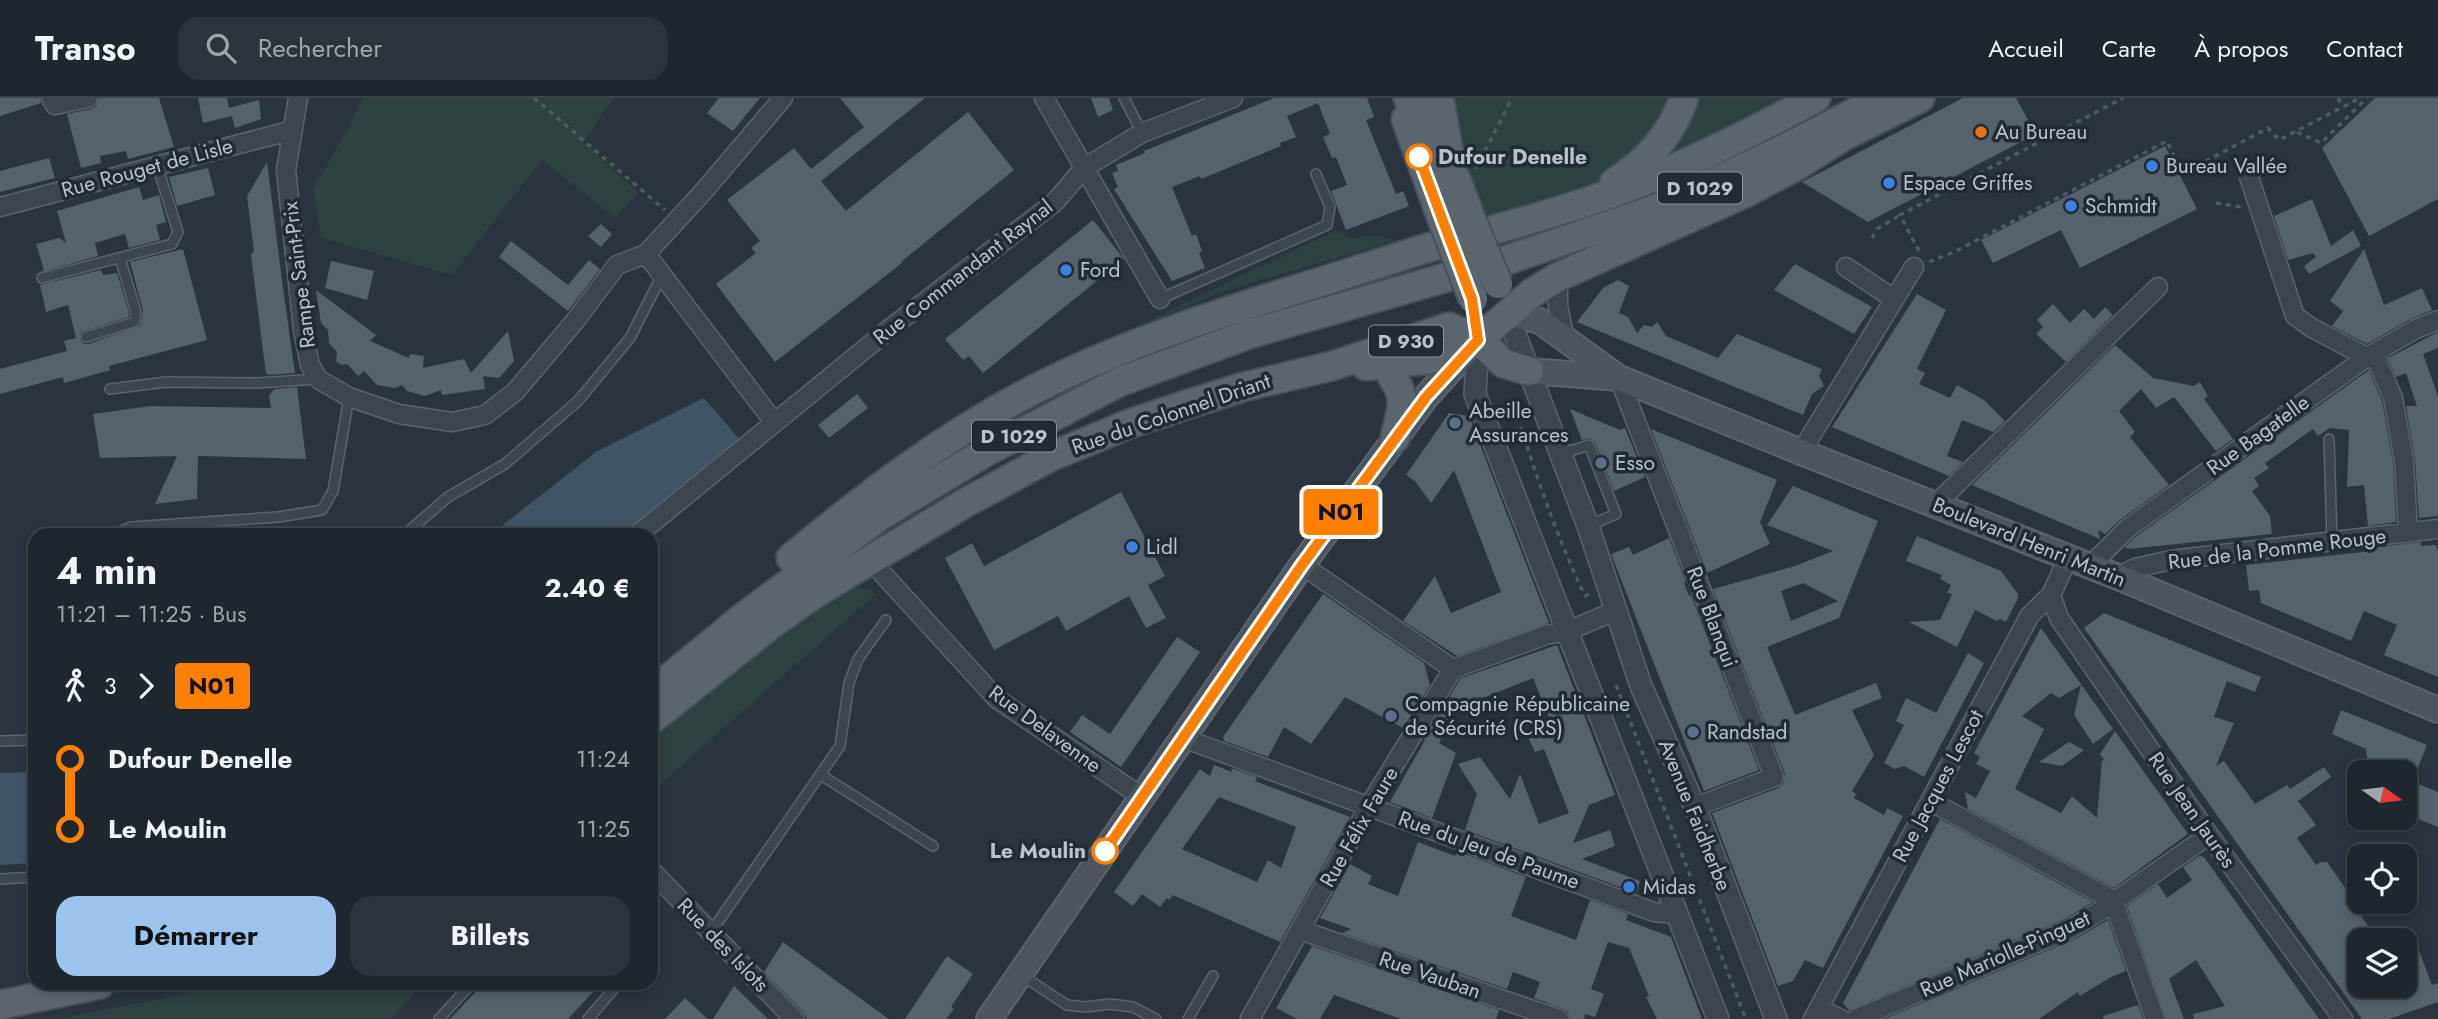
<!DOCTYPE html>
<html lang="fr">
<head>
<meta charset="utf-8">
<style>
  :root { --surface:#1f272e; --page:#2c333a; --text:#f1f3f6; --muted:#a1a5aa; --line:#3c444a; --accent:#9bc4ec }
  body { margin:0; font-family:Jost,sans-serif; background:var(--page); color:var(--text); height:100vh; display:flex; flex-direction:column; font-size:26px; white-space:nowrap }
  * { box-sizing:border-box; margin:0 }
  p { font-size:23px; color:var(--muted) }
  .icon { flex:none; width:38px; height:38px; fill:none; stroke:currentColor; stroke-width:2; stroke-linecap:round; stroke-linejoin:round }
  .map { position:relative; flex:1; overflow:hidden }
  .panel { position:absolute; left:28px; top:430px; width:630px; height:462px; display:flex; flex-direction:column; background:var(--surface); border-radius:21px; box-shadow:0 4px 10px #0003,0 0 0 2px var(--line) }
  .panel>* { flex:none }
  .badge { padding:0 14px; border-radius:5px; font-size:24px; line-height:46px }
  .needle { width:46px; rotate:104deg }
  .tools { position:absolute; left:2347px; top:662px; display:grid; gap:14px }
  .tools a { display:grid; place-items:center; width:70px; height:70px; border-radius:14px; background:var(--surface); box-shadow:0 4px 10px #0003,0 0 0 2px var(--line); font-size:35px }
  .map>.badge { position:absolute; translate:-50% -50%; box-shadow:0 0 0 4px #fff }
  .legs { display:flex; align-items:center; gap:10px; height:77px; padding:0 28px; font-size:23px }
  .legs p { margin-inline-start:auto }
  .head { display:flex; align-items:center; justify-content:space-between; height:119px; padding:0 28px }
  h1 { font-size:38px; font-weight:700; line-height:52px }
  .button { display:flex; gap:14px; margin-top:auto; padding:14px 28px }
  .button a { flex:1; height:80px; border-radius:21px; background:var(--accent); color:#111; font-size:28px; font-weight:700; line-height:80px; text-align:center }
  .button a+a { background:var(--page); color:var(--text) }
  ul { padding:0 28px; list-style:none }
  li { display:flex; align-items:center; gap:24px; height:70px; font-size:26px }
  li i { display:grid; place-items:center; width:10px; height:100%; margin:0 9px; background:currentColor }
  li i::after { content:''; width:18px; height:18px; margin:-9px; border:5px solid; border-radius:50%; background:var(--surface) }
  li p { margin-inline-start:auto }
  li:first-child i { background:linear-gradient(#0000 50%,currentColor 0) }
  li:last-child i { background:linear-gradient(currentColor 50%,#0000 0) }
  header { display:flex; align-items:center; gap:42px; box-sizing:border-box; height:98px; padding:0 35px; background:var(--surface); border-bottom:2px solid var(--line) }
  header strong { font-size:33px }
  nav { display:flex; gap:38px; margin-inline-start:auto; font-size:24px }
  .search { width:490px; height:63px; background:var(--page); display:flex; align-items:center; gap:18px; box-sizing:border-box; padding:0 24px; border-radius:21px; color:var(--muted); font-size:26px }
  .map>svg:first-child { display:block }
  .green { fill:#2c4140 }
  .water { fill:#415465 }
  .building { fill:#55616b; fill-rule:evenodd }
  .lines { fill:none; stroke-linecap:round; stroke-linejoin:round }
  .service-casing { stroke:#5b646c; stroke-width:12 }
  .minor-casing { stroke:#5b646c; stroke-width:21 }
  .tertiary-casing { stroke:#5b646c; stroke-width:24 }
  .secondary-casing { stroke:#5b646c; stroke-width:28 }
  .primary-casing { stroke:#464f58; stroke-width:32 }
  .path { stroke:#4b5d5d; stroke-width:3.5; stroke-dasharray:5 5; stroke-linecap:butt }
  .service { stroke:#3d464e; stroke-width:9 }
  .minor { stroke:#3d464e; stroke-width:18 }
  .tertiary { stroke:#3d464e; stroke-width:21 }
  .secondary { stroke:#4b5661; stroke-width:24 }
  .primary { stroke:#5b656e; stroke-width:28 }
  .primary-bridge-casing { stroke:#464f58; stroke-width:32; stroke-linecap:butt }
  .primary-bridge { stroke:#5b656e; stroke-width:28 }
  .line-1-casing { stroke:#fff; stroke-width:16 }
  .line-1 { stroke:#ff8000; stroke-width:10 }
  .food-dot { fill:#e8710a; stroke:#212b34; stroke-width:2.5 }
  .stop-1-dot { fill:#fff; stroke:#ff8000; stroke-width:3.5 }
  .shop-dot { fill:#3f7fe0; stroke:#212b34; stroke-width:2.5 }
  .service-dot { fill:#5c6f8a; stroke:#212b34; stroke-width:2.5 }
  .labels { text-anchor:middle; stroke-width:7; stroke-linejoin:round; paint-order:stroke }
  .shield { fill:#212b34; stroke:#8b949c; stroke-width:2 }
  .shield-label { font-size:19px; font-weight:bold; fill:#b9c1c9 }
  .poi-label { font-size:21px; fill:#b9c1c9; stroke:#212b34; text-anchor:start }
  .stop-label { font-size:21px; font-weight:bold; fill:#b9c1c9; stroke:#212b34; text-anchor:start }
  .street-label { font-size:21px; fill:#b9c1c9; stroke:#212b34 }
</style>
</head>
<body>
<header>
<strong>Transo</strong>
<div class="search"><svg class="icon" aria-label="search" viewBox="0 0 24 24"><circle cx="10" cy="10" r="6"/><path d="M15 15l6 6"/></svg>Rechercher</div>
<nav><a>Accueil</a><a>Carte</a><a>À propos</a><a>Contact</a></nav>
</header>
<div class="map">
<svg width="2438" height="921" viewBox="0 0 2438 921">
  <rect width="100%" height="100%" fill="#29343e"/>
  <path class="green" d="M363,0H613L584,44L638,95L614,119L542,62L452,177L321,140L313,90L350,27Z
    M1452,0H1669L1658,29L1618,73L1599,83L1488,119L1464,64L1455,33Z
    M1696,0H1796L1658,63Z
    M1337,132L1350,141L1368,137L1399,142L1229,191L1119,237Z
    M850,487L870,492L876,496L651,694V636L787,525Z
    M217,886H421L392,921H56L172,899Z"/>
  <path class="water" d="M704,300L741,343L623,437L489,438L596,354Z
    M35,674V765L0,767V675Z"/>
  <path class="building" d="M0,0H40L41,5L0,18Z
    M99,0H159L174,49L128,61L126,53L100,58L101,65L81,70L67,16L91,11L96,8Z
    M198,0H227L229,10L259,2L261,21L235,30L232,18L203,25Z
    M719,0H760L733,33L707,15Z
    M840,0H925L821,83L846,113L968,14L1014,72L901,164L902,165L775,264L716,186L756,155L751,150L760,143L727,102L794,50L811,71L864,29Z
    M1091,0H1109L1113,12L1098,19Z
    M1274,0H1367L1374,19L1366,22L1396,96L1403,93L1409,108L1346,132L1331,93L1347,87L1336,59L1332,60L1323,39L1330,36L1318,5L1287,18L1296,39L1280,45L1281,48L1201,81L1200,78L1172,89L1192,138L1196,136L1202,153L1199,155L1205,170L1172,183L1114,91L1118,89L1112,75L1118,73L1116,67L1145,55L1144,53Z
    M1963,0H2016L2036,36L1868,124L1802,84Z
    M2375,0H2438V101L2369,138L2322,50Z
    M2165,48L2197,111L2080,170L2061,132L1993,165L1981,142Z
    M49,60L55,80L0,94V73Z
    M267,64L283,190L295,275L268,277L266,275L263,253L251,157L254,153L247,98Z
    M208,70L215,97L177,108L169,79Z
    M139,89L143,102L159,97L166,124L156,127L160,142L129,150L125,136L95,145L98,158L38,175L44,172L36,146L59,140L66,145L57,113Z
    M2312,101L2331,148L2353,132L2361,148L2309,176L2304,168L2316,159L2313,155L2288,162L2274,118Z
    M1093,122L1124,161L983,275L969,258L963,262L945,241Z
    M601,126L612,136L601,149L588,138Z
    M511,143L568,187L589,162L600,171L568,213L499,159Z
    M183,151L207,242L109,268L110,272L64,285L63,279L0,296V271L67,253L64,243L76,240L68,207L46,214L40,187L101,172L103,177L117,175L129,214L128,219L81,234L80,242L84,246H88L140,228L143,213L130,164Z
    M2364,151L2384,207L2422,190L2432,212L2411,221L2367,246L2332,228L2343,213L2330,203Z
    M331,163L374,173L367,202L325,190Z
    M1795,166L1872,209L1854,236L1774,192Z
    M1618,182L1629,188L1619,215L1628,219L1637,235L1644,227L1652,229L1657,224L1666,238L1718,260L1737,236L1822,271L1819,278L1824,288L1812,296L1803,317L1577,224L1603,190Z
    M316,192L376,237L370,243L409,260L410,256L424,258L423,270L464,261L471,275L508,233L514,263L499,280L483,278L485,291L478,292L442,297L441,292L425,298L407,293L402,287L395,290L377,287L364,273L358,278L347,266L341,267L336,263L337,254L329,245L328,232L321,225Z
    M1917,196L1946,212L1917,271L1925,275L1919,286L1950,300L1957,287L1984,302L2005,323L1993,334L1962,322L1947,358L1963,364L1949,378L1832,329Z
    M2053,206L2070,225L2084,211L2094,221L2105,209L2113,217L2066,264L2036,236L2043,229L2037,222Z
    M2438,234V250L2423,256L2438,298V418L2419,420L2415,362L2406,308H2417L2406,275L2396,279L2388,260Z
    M2115,247L2153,280L2194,288L2200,284L2208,298L2204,301L2233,341L2216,353L2174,299L2156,310L2141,291L2119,313L2135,334L2130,339L2169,387L2120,422L2105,436L2098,432L2100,441L1972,387Z
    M2369,272L2382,303L2393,364L2396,424L2368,428L2364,387L2347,389L2349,332L2330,330L2318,338L2313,331L2265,365L2269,370L2254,380L2259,388L2252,393L2270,418L2272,436L2129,451L2125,449L2134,440Z
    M297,289L306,361L198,358L197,401L155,406L177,358L100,360L93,316L150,308L271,310L269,298L274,291Z
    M857,296L868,310L829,340L818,327Z
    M1570,311L1620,332L1625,330L1645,379L1614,393L1595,344L1590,340L1582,342Z
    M1449,315L1469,318L1549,525L1457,558L1403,523L1435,478L1451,515L1501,494L1454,372L1431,405L1415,383L1406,377Z
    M1651,331L1777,382L1760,424L1770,446L1707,475Z
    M1793,388L1878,423L1839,520L1767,549L1795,617L1876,585L1882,600L1852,612L1874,657L1852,693L1856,696L1854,700L1884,717L1887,710L1903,718L1823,870L1805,862L1793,883L1778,888L1712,715L1778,690L1783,686L1785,676L1713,491L1795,468L1833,453L1767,427ZM1803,485L1838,503L1791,523L1781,493Z
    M1121,394L1165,478L1148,487L1166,520L1146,530L1129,498L1066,533L1058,518L994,552L945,460L972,445L984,468Z
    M1917,438L2001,473L2018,496V500L2006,524L2000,521L1997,523L1975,512L1957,549L1909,524L1940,522L1952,496L1947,495L1951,487L1940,481L1942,477L1906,463Z
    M1669,440L1686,484L1684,485L1689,498L1691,497L1759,672L1704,693L1611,456L1629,449L1633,457Z
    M2421,444V448L2436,447L2438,454V579L2384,557L2397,527L2364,513L2351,543L2261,505L2259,492L2249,493L2246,467L2371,453V450Z
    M1323,496L1424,565L1430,587L1403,630L1345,599L1311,646L1284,629L1268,659L1224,643L1223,639Z
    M2104,515L2261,579L2255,594L2227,583L2214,619L2234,625L2216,668L2224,663L2255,706L2287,687L2290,691L2324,669L2331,679L2298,703L2316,727L2297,740L2316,767L2321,764H2327L2358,808L2356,810L2377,842H2359V887H2404V860L2418,850L2432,887L2438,885V904L2389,921H2362L2084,530Z
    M2041,530L2113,631L2093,646L2074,617L2081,587L2059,600L2051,595L2022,618L2044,631L2015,691L2061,715L2072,698L2097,720L2102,662L2105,663L2100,656L2115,633L2188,736L2114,790L1968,711L1965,694L1976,700L1990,673L1976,666L1980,659L1974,655Z
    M1177,539L1200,554L1121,669L1070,634L1082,617L1110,636Z
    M1557,547L1615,697L1589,707L1573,745L1610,732L1615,748L1582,761L1640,783L1636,795L1465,732L1477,696L1458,666L1480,659L1510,701L1520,676L1539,726L1569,715L1544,651L1535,654L1529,641L1553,629L1533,580L1461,609L1447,603L1461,580Z
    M1968,555L1984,565L1924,679L1904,668L1895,671L1884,665L1904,627L1896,623L1906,600L1936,615Z
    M1444,608L1453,620L1439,645L1456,655L1432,720L1390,704L1425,642L1423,641Z
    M2341,612L2427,647L2416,674H2373L2375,669L2368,666L2366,651L2332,636Z
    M2069,644L2084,652L2062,668L2039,664Z
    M1214,667L1232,674L1231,670L1257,679L1255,683L1350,719L1280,844L1173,797L1169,802L1167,800L1160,809L1142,796L1133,808L1114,794L1200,671L1210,678ZM1219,699L1296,729L1281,770L1268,762L1257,784L1182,751Z
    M2404,680L2438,694V729L2404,715Z
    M1940,721L2093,804L2065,821L1849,912L1843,905Z
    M1418,744L1455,758L1457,753L1526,779L1511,818L1576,842L1590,802L1628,816L1626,822L1671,839L1702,921H1657L1646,899L1649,898L1629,850L1608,844L1591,891L1604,896L1595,919L1585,916L1584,921H1570L1568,914L1563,911L1534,900L1540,884L1513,874L1507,891L1342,835L1351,831L1320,820L1350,766L1372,778L1368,786L1398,798Z
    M2199,758L2204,759L2319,921H2194L2193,916L2225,908L2196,862L2169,881L2184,921H2166L2127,808L2158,786L2167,800L2192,782L2183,769Z
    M2108,822L2126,873L2111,879L2080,898L2078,894L2039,921H1884L2075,841Z
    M783,844L835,882L889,921H807L802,913L764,874Z
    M1312,848L1499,912L1496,921H1401L1334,897L1320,921H1297L1276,910Z
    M947,858L973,876L951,909L954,911L946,921H905Z
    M483,886H584L593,894L568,921H450Z
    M734,888L768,921H713Z
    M685,900L708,921H665Z
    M2138,907L2143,921H2104L2103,918Z"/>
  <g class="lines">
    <g class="service-casing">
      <path id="service" d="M1124,0L1142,35
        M42,180L172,146L178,134L157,67
        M1160,201L1327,127L1330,109L1316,76
        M86,239L134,224L136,214L120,160
        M110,291L166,284L256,285L318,281
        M2329,341L2332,444
        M1561,356L1589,347L1616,416L1588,428
        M110,438L131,429L278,419L322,412L333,393L349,299
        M403,438L448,399L505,366L578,303L630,240L661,179
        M0,643L35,642
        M821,677L933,748
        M0,781L35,779
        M711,834L840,648L849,585L858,561L886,522
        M1021,877L1067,907L1085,909L1110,906L1133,909L1156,921
        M439,921L471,886
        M588,921L618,886
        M1188,921L1213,878"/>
    </g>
    <g class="minor-casing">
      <path id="minor" d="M51,0L55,7L88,0
        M298,0L286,72L303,232L310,267L318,281L349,299L399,316L452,324L485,317L515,294L575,223L617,167L646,156L703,94L783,0
        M1044,0L1160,201
        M2249,79L2295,218L2312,230L2367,259
        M0,109L293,32
        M646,156L774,324
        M1846,169L1894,201
        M1558,179V207L1564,238
        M2374,255L2393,300L2404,363L2408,435
        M1619,280L1774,679L1695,709
        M1801,354L1914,169
        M1935,407L2158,189
        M636,438L893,228L1055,104L1084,70L1142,35L1233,0
        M870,462L997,601L1142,699
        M1302,467L1453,571
        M2090,468L2127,431L2367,259L2416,231L2438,222
        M2118,479L2135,470L2171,462L2438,431
        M2051,497L2059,520L2209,737L2343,921
        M1183,640L1654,814L1677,816
        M1930,703L2113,802L2155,921
        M651,772L794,921
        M1300,832L1559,921
        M1819,911L1841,921
        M1250,921L1372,703L1453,571L1546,537L1568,533L1615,513
        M1813,921L2030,517L2051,497L2068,460
        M1855,921L2070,831L2105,810L2209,737"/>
    </g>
    <g class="tertiary-casing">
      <path id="tertiary" d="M1507,215L1588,428L1641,588L1695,709L1776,921
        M1478,242L1475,296L1718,921"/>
    </g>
    <g class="secondary-casing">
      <path id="secondary" d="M1507,215L1540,223L1619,280L1801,354L2118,479L2438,612
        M1529,273L1619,280
        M989,921L1302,467L1426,299L1472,248"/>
    </g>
    <g class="primary-casing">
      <path id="primary" d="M1408,0L1456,81L1470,118
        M1439,0L1449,55
        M1406,21L1442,121
        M1614,85C1647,63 1671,38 1684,0
        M1385,267C1408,302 1404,301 1395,340
        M1366,268L1451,259L1478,242L1532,195L1558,179L1745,95L1798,67L1842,39L1920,0
        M791,460C868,396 950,334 1039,289C1130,243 1229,212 1327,182C1359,172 1392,161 1424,151C1500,130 1579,110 1652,80C1708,56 1762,29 1816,0
        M651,595L746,517L880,418L989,352L1119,284L1249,236L1510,161L1656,111L1784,51L1883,0
        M651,622L769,528L814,496L965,405L1050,359L1129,326L1186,307L1243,289L1332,268L1449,229L1478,242L1503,265L1529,273
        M0,907L100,886"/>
    </g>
    <path class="path" d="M534,0L665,112
      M2338,0L2343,9
      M2297,34L2321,45L2367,0
      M1476,71L1512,0
      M2216,105L2241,109
      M1872,140L1877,131L1900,117
      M1919,153L1900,117L2123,0
      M1929,164L1954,154L2167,43L2182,76L2268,30L2279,42L2360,0
      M1521,329C1539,387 1559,443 1585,498L1591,495
      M1616,587L1746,921"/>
    <use href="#service" class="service"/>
    <use href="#minor" class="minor"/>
    <use href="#tertiary" class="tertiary"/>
    <use href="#secondary" class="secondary"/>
    <use href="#primary" class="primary"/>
    <g class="primary-bridge-casing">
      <path id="primary-bridge" d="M1470,118L1498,186
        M1442,121L1473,201"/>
    </g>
    <use href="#primary-bridge" class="primary-bridge"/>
  </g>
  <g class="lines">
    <g class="line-1-casing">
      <path id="line-1" d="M1105,753L1302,467L1426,299L1478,242L1472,201L1419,59"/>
    </g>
    <use href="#line-1" class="line-1"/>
  </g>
  <circle class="food-dot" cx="1981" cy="34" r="7"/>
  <g class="stop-1-dot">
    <circle cx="1419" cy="59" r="12"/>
    <circle cx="1105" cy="753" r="12"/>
  </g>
  <g class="shop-dot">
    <circle cx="2152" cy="68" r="7"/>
    <circle cx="1889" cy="85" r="7"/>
    <circle cx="2071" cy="108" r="7"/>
    <circle cx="1066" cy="172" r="7"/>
    <circle cx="1132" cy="449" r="7"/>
    <circle cx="1629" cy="789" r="7"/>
  </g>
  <g class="service-dot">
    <circle cx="1455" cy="325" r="7"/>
    <circle cx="1601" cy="365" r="7"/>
    <circle cx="1391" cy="618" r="7"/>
    <circle cx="1693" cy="634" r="7"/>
  </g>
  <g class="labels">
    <g class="shield">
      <rect x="1658" y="74.5" width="84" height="31" rx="5"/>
      <rect x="1369" y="227.5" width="74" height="31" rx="5"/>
      <rect x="972" y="322.5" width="84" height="31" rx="5"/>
    </g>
    <g class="shield-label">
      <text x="1700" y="97">D 1029</text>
      <text x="1406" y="250">D 930</text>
      <text x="1014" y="345">D 1029</text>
    </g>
    <g class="poi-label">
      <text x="1995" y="41">Au Bureau</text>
      <text x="2166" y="75">Bureau Vallée</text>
      <text x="1903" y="92">Espace Griffes</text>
      <text x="2085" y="115">Schmidt</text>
      <text x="1080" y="179">Ford</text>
      <text x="1469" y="320">Abeille<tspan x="1469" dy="24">Assurances</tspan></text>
      <text x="1615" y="372">Esso</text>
      <text x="1146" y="456">Lidl</text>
      <text x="1405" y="613">Compagnie Républicaine<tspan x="1405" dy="24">de Sécurité (CRS)</tspan></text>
      <text x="1707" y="641">Randstad</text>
      <text x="1643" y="796">Midas</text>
    </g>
    <g class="stop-label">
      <text x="1438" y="66">Dufour Denelle</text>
      <text x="1086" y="760" text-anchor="end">Le Moulin</text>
    </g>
    <g class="street-label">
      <text transform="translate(147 70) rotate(-15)" y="7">Rue Rouget de Lisle</text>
      <text transform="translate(963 174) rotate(-38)" y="7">Rue Commandant Raynal</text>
      <text transform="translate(299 177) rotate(-97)" y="7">Rampe Saint-Prix</text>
      <text transform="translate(1171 316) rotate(-19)" y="7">Rue du Colonnel Driant</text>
      <text transform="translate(2258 337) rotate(-36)" y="7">Rue Bagatelle</text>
      <text transform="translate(2029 444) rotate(22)" y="7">Boulevard Henri Martin</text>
      <text transform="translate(2277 451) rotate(-7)" y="7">Rue de la Pomme Rouge</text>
      <text transform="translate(1712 519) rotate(69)" y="7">Rue Blanqui</text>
      <text transform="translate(1045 631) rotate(36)" y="7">Rue Delavenne</text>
      <text transform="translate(1938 688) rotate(-62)" y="7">Rue Jacques Lescot</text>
      <text transform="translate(2192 712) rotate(55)" y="7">Rue Jean Jaurès</text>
      <text transform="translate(1695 717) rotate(68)" y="7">Avenue Faidherbe</text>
      <text transform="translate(1359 729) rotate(-60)" y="7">Rue Félix Faure</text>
      <text transform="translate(1489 752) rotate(20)" y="7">Rue du Jeu de Paume</text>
      <text transform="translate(723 847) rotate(46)" y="7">Rue des Islots</text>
      <text transform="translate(2005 856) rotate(-24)" y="7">Rue Mariolle-Pinguet</text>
      <text transform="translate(1430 877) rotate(19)" y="7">Rue Vauban</text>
    </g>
  </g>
</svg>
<div class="tools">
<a><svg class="needle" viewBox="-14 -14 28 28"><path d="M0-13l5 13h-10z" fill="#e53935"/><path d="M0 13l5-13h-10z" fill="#a1a5aa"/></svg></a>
<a><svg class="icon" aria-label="locate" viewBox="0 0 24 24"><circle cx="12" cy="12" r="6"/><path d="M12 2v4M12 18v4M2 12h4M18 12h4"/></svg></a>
<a><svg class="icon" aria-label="layers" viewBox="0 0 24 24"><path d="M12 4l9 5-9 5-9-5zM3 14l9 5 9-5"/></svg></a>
</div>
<b class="badge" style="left:1341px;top:414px;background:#ff8000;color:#111">N01</b>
<section class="panel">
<div class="head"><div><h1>4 min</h1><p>11:21 – 11:25 · Bus</p></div><b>2.40 €</b></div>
<div class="legs"><svg class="icon" aria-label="walk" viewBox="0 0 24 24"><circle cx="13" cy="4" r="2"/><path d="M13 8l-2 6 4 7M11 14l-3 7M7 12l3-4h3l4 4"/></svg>3<svg class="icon" aria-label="forward" viewBox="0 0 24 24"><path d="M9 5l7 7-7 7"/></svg><b class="badge" style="background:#ff8000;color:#111">N01</b></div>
<ul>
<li><i style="color:#ff8000"></i><b>Dufour Denelle</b><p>11:24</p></li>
<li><i style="color:#ff8000"></i><b>Le Moulin</b><p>11:25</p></li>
</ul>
<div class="button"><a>Démarrer</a><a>Billets</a></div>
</section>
</div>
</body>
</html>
